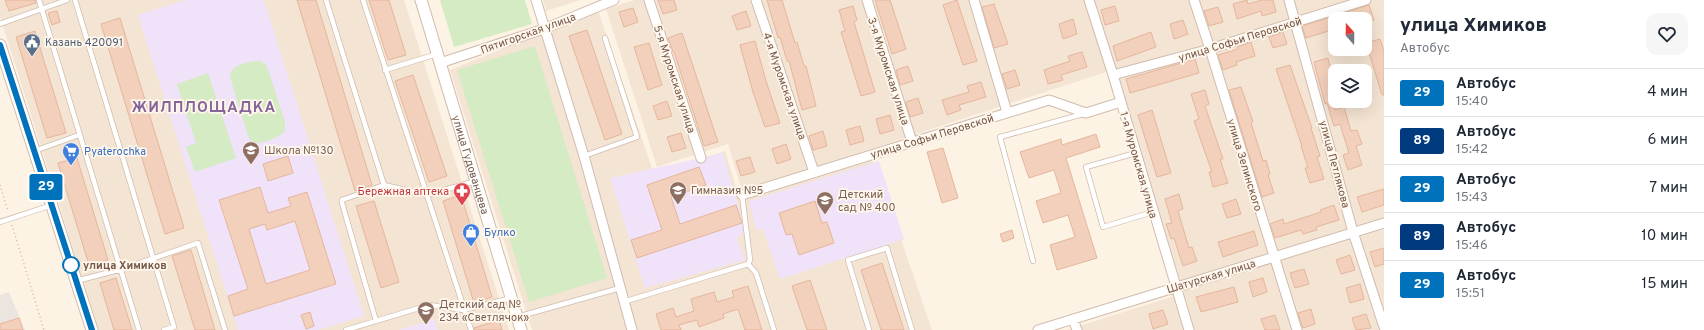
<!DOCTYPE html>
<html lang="ru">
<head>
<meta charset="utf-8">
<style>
  :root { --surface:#fff; --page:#f6f6f7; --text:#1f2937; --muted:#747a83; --line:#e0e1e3 }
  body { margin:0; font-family:Overpass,sans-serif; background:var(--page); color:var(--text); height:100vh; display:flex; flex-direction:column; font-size:15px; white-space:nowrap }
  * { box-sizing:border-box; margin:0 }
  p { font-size:13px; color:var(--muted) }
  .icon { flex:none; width:22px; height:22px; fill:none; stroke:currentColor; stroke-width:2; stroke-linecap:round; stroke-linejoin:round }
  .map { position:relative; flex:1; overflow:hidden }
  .panel { display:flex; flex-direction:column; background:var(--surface); width:320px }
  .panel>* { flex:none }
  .badge { padding:0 8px; border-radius:3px; font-size:14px; line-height:26px }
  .needle { width:26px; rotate:340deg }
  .controls { position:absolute; left:1328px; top:12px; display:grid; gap:8px }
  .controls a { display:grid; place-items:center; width:44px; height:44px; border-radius:8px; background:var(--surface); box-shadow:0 4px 16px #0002; font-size:20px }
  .map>.badge { position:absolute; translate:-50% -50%; box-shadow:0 0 0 2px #fff }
  .round { display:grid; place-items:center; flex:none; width:42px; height:42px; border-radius:12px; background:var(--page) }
  .head { display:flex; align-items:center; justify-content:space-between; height:68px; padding:0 16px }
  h1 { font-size:19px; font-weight:800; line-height:30px }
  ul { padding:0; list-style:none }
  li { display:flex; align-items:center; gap:12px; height:48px; padding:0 16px; border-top:1px solid var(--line) }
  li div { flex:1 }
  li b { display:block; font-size:15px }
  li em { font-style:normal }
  li .badge { min-width:44px; font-weight:700; text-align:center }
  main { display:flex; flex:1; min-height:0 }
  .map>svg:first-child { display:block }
  .residential { fill:#f4e4d3; fill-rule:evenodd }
  .industrial { fill:#ece5df }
  .education { fill:#f0e2f9 }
  .green { fill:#d4ebc3 }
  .building { fill:#f2d0bc; stroke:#e5b69c; fill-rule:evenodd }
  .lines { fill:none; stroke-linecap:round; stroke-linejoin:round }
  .service-casing { stroke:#d0bcae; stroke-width:6 }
  .minor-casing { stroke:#d0bcae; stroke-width:11 }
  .tertiary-casing { stroke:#d0bcae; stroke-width:13 }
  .path { stroke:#d8b39f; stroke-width:1.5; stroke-dasharray:1 3; stroke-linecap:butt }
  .service { stroke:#fff; stroke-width:4.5 }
  .minor { stroke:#fff; stroke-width:9 }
  .tertiary { stroke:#fff; stroke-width:11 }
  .line-casing { stroke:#fff; stroke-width:9 }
  .line { stroke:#0072bc; stroke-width:6 }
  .stop-dot { fill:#fff; stroke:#0072bc; stroke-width:2 }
  .labels { text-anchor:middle; stroke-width:3.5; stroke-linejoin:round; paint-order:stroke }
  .street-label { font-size:11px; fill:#76584a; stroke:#fff7eb }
  .service-label { font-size:11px; fill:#4e5e75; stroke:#fff7eb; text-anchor:start }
  .education-label { font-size:11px; fill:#785e54; stroke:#fff7eb; text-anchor:start }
  .shop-label { font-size:11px; fill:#366cbe; stroke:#fff7eb; text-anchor:start }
  .health-label { font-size:11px; fill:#be3a42; stroke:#fff7eb; text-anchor:end }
  .stop-label { font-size:11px; font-weight:bold; fill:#76584a; stroke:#fff7eb; text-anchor:start }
  .district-label { font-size:15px; font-weight:bold; letter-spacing:1px; fill:#86659a; stroke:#fff7eb }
</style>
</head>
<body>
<main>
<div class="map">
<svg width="1384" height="330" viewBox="0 0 1384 330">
  <rect width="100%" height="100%" fill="#fdf3e5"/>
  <path class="residential" d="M0,0H404L509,330H99L0,17Z
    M543,0H580L546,11Z
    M634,0H1384V330H1066L1184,293L1115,69L742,191L728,144L657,167L606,9ZM1335,19H1365V49H1335ZM1335,71H1365V101H1335Z
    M598,10L654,174L725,151L740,200L872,154L932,330H532L450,70Z"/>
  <path class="industrial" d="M9,292L25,330H0V295Z"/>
  <path class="education" d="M185,0H264L364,316L318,330H238L138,15Z
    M723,153L745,231L737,238L745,260L645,288L610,178Z
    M879,161L904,239L780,279L763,229H756L749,201Z
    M434,319L438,330H399Z"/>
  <path class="green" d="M440,0H525L532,24L454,47Z
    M535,46L607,278L529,302L457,70Z
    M255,61H261L267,66L285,122V131C280,137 259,147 252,141C250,140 249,138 248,136L230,77C232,64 243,64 255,61Z
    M208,73L236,158L195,172L186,147L196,143L177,84Z"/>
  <path class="building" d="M5,0H35L36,3L9,11Z
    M297,0H316L372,185L355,191Z
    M369,0H389L406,55L388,60Z
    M658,0H674L677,10L663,14Z
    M767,0H782L795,43L797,42L804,66H806L816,106L802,110L789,61H787L780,37L778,38Z
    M875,0H890L906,49L892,54Z
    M957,0L977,61L963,65L943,5Z
    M1247,0L1248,4L1262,0H1273L1276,12L1262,16L1261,11L1237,19L1233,4Z
    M994,4L1008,44L994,48L982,7Z
    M1369,5L1374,20L1365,23V19H1335V29L1306,38L1302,26Z
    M853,6L857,20L854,22L875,92L861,96L841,32L845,31L839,10Z
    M1115,6L1119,21L1105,25L1101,10Z
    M1218,7L1223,22L1209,26L1204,11Z
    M633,8L638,22L624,27L619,12Z
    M57,11L60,22L52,25L48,13Z
    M746,11L751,26L737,30L732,16Z
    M120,18L184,228L165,234L101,24Z
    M1073,19L1077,34L1063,39L1059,24Z
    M1183,20L1188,34L1174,39L1170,24Z
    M587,30L622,134L605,140L569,36Z
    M35,31L66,133L47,138L16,37Z
    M1151,32L1156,47L1117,61L1113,46Z
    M1283,32L1287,44L1273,48L1269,37Z
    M682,33L718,142L704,146L674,52H673L668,38Z
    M1380,39L1384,51V95H1382L1366,43Z
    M755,41L766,81L780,123L765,127L753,92L740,45Z
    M1251,42L1255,56L1236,62L1237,65L1223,70L1218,55L1238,49L1237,47Z
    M649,43L662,85L648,90L634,47Z
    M1082,52L1087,67L1061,75L1063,80L1048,84L1044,70L1070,61L1068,56Z
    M1328,58L1335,88V110L1344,107L1351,131L1357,130L1362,144L1356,146L1362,165L1348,170L1343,155L1349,153L1340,124L1334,126L1327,103L1325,104L1314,62Z
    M1195,59L1199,73L1130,93L1126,79Z
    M1290,65L1312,128H1311L1320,156L1317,157L1324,179L1310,183L1305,168H1308L1301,146H1302L1276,69Z
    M908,66L913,81L900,85L896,70Z
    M1015,70L1020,85L1007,89L1002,74Z
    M413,75L447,176L429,182L395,81Z
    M981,82L986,97L959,105L961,110L947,115L942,100L969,92L967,86Z
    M1241,87L1253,122L1251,123L1263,161L1266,160L1270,174L1268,175L1274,193L1262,197L1229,90Z
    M1205,90L1209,104L1205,106L1223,159H1220L1228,183L1213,187L1209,172H1212L1194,121L1199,119L1191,94Z
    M918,98L923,113L910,117L906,102Z
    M667,101L672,116L658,120L653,106Z
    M1152,110L1171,173L1157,177L1138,115Z
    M890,115L894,130L880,134L876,119Z
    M860,126L864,141L850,145L846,130Z
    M823,131L827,146L813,150L809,136Z
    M681,133L686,148L672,152L667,137Z
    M1096,134L1100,147L1066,158L1097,258L1057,270L1050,245L1075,237L1068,215L1043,223L1036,201L1061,193L1054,170L1029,178L1020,152L1061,139L1062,145Z
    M786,144L791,159L777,164L772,149Z
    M943,148L958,198L942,203L927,152Z
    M288,156L293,173L268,181L263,164Z
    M750,157L755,172L741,176L736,161Z
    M77,158L108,260L89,265L58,163Z
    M699,167L706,185L671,197L680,224L736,205L742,223L637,258L631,240L662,230L647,185Z
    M260,187L268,213L291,206L288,198L307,192L336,284L234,316L228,296L248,289L219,200ZM295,221L310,270L266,284L249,229L265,224L267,230Z
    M1384,189V205L1362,212L1357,197Z
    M1179,194L1183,209L1178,211L1189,248L1192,247L1197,261L1183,266L1174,238L1171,239L1166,224L1172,223L1165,199Z
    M461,195L492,297L474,303L443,201Z
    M1236,199L1241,214L1227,218L1222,204Z
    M374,201L399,282L381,288L356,206Z
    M815,201L822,223L827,222L834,243L799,255L792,234L786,235L779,213Z
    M1334,205L1339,220L1316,227L1317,230L1303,234L1301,230L1275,238L1270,224L1283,219L1284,224L1321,212L1320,210Z
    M1012,230L1014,238L1003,242L1000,234Z
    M1254,231L1258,245L1223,257L1218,242Z
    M1384,248V264L1375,267L1370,252Z
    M191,250L215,330H195L172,256Z
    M1350,255L1355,270L1341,274L1336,260Z
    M882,263L904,330H881L861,270Z
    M1304,269L1309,284L1295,288L1290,273Z
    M116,278L132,330H114L100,283Z
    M1263,278L1267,292L1253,297L1249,282Z
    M810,280L827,330H807L792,286Z
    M1360,284L1364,299L1350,303L1346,288Z
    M748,286L762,330H745L738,309L723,314L724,318L699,327L697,320L679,325L681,330H661L656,314L673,308L676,317L694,311L691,299L714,292L717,302L734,297L732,291Z
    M1234,287L1238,302L1201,312L1196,297Z
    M1311,309L1315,324L1303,328L1298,313Z
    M1163,310L1168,324L1153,329L1149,314Z
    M310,312L314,326L306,329L301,315Z
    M1366,314L1371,328L1356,330L1352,318Z
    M1275,315L1280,330H1265L1261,319Z
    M19,318L23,330H0V324Z
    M499,320L502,330H475L474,328Z"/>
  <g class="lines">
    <g class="service-casing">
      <path id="service" d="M39,0L139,330
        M75,0L174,327L164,330
        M326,0L384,185
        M363,0L427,195
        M0,24L67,0
        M385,70L437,54
        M34,151L79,135
        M1136,153L1086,167L1103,227L1153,212
        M584,156L637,137L605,38
        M742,195L750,260L748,264L756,273L774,330
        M0,222L52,205
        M1033,261L1000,137L1083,114
        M76,281L122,269L198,243L225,330
        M623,302L748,264
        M517,317L620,288
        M376,321L342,203V200L384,185L427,195
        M346,330L429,305L464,310L511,298
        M471,330L427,195L476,181
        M869,330L848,260L887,248L912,330"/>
    </g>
    <g class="minor-casing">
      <path id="minor" d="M536,0L584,156L632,330
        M649,0L701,158
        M756,0L814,172
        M867,0L912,142
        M974,0L1007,112
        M1089,0L1113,75L1189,330
        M1194,0L1210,49L1297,330
        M1289,0L1353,232L1384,327
        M440,63L544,29L614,0
        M1113,75L1210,49L1366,0
        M742,195L1049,100L1086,113L1121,102
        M1073,319L1077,330
        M1038,330L1384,223"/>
    </g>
    <g class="tertiary-casing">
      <g id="tertiary">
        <path id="s1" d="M421,0L521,330"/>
        <path d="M0,45L92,330"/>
      </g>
    </g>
    <path class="path" d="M0,185L8,211
      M12,225L44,330"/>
    <use href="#service" class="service"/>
    <use href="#minor" class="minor"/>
    <use href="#tertiary" class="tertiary"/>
  </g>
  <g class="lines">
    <g class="line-casing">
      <path id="line" d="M0,45L92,330"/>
    </g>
    <use href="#line" class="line"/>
  </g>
  <defs>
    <g id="civic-pin" transform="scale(0.9)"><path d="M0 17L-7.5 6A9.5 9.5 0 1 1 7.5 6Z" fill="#5c6f8a" stroke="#fff7eb"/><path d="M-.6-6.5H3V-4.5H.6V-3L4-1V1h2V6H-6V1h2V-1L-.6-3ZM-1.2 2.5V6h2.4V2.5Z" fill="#fff"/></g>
    <g id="school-pin" transform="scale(0.9)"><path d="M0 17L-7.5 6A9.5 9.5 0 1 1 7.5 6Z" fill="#8d6e63" stroke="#fff7eb"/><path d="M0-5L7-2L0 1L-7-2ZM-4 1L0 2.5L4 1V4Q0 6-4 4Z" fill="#fff"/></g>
    <g id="supermarket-pin" transform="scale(0.9)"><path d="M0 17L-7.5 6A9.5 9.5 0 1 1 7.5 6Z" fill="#3f7fe0" stroke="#fff7eb"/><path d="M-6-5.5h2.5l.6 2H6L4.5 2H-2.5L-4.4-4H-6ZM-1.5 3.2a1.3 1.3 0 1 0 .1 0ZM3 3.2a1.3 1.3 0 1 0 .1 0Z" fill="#fff"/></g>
    <g id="pharmacy-pin" transform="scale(0.9)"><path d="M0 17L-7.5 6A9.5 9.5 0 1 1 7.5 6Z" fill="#e0444e" stroke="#fff7eb"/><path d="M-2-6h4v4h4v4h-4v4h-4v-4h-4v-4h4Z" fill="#fff"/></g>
    <g id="shop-pin" transform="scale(0.9)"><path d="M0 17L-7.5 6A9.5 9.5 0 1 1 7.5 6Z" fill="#3f7fe0" stroke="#fff7eb"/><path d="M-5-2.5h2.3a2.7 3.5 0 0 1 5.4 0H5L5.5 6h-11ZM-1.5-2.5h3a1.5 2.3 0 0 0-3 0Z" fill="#fff"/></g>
  </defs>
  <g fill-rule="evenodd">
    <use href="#civic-pin" x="32" y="42"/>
    <use href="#school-pin" x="251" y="150"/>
    <use href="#supermarket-pin" x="71" y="151"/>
    <use href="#school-pin" x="678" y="190"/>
    <use href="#pharmacy-pin" x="462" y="191"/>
    <use href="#school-pin" x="825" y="200"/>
    <use href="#shop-pin" x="471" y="232"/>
    <use href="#school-pin" x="426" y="310"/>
  </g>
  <circle class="stop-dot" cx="71" cy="265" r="8"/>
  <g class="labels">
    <g class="street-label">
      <text transform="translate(528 33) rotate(-20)" y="4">Пятигорская улица</text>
      <text transform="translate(1240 39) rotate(-17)" y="4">улица Софьи Перовской</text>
      <text transform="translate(889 71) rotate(72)" y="4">3-я Муромская улица</text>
      <text transform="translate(675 79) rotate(72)" y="4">5-я Муромская улица</text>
      <text transform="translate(785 86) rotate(71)" y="4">4-я Муромская улица</text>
      <text transform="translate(932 136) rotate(-17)" y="4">улица Софьи Перовской</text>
      <text transform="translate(1335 164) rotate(75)" y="4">улица Петлякова</text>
      <text dy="4" stroke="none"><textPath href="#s1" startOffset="172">улица Гудованцева</textPath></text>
      <text transform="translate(1139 165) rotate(74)" y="4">1-я Муромская улица</text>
      <text transform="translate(1245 165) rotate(73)" y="4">улица Зелинского</text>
      <text transform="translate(1211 276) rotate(-17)" y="4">Шатурская улица</text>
    </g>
    <g class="service-label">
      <text x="45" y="46">Казань 420091</text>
    </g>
    <g class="education-label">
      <text x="264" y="154">Школа №130</text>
      <text x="691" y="194">Гимназия №5</text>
      <text x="838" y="198">Детский<tspan x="838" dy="13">сад № 400</tspan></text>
      <text x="439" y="308">Детский сад №<tspan x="439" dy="13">234 «Светлячок»</tspan></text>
    </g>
    <g class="shop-label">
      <text x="84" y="155">Pyaterochka</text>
      <text x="484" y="236">Булко</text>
    </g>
    <g class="health-label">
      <text x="449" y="195">Бережная аптека</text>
    </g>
    <g class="stop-label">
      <text x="83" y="269">улица Химиков</text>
    </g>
    <g class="district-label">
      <text x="204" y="112">ЖИЛПЛОЩАДКА</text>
    </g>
  </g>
</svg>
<div class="controls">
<a><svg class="needle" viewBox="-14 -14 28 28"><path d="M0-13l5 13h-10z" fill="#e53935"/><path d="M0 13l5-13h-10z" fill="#747a83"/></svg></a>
<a><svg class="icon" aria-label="layers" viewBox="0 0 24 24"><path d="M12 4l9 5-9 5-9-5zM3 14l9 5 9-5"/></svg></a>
</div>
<b class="badge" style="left:46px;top:187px;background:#0072bc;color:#fff">29</b>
</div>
<section class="panel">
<div class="head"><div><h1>улица Химиков</h1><p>Автобус</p></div><a class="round"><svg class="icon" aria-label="heart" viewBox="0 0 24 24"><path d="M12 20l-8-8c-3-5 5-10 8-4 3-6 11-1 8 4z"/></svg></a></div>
<ul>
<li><span class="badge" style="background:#0072bc;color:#fff">29</span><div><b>Автобус</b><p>15:40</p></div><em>4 мин</em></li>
<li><span class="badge" style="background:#003b80;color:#fff">89</span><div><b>Автобус</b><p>15:42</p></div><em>6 мин</em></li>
<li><span class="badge" style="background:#0072bc;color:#fff">29</span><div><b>Автобус</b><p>15:43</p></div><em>7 мин</em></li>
<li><span class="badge" style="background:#003b80;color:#fff">89</span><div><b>Автобус</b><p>15:46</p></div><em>10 мин</em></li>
<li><span class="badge" style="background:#0072bc;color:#fff">29</span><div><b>Автобус</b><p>15:51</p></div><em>15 мин</em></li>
</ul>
</section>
</main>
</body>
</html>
